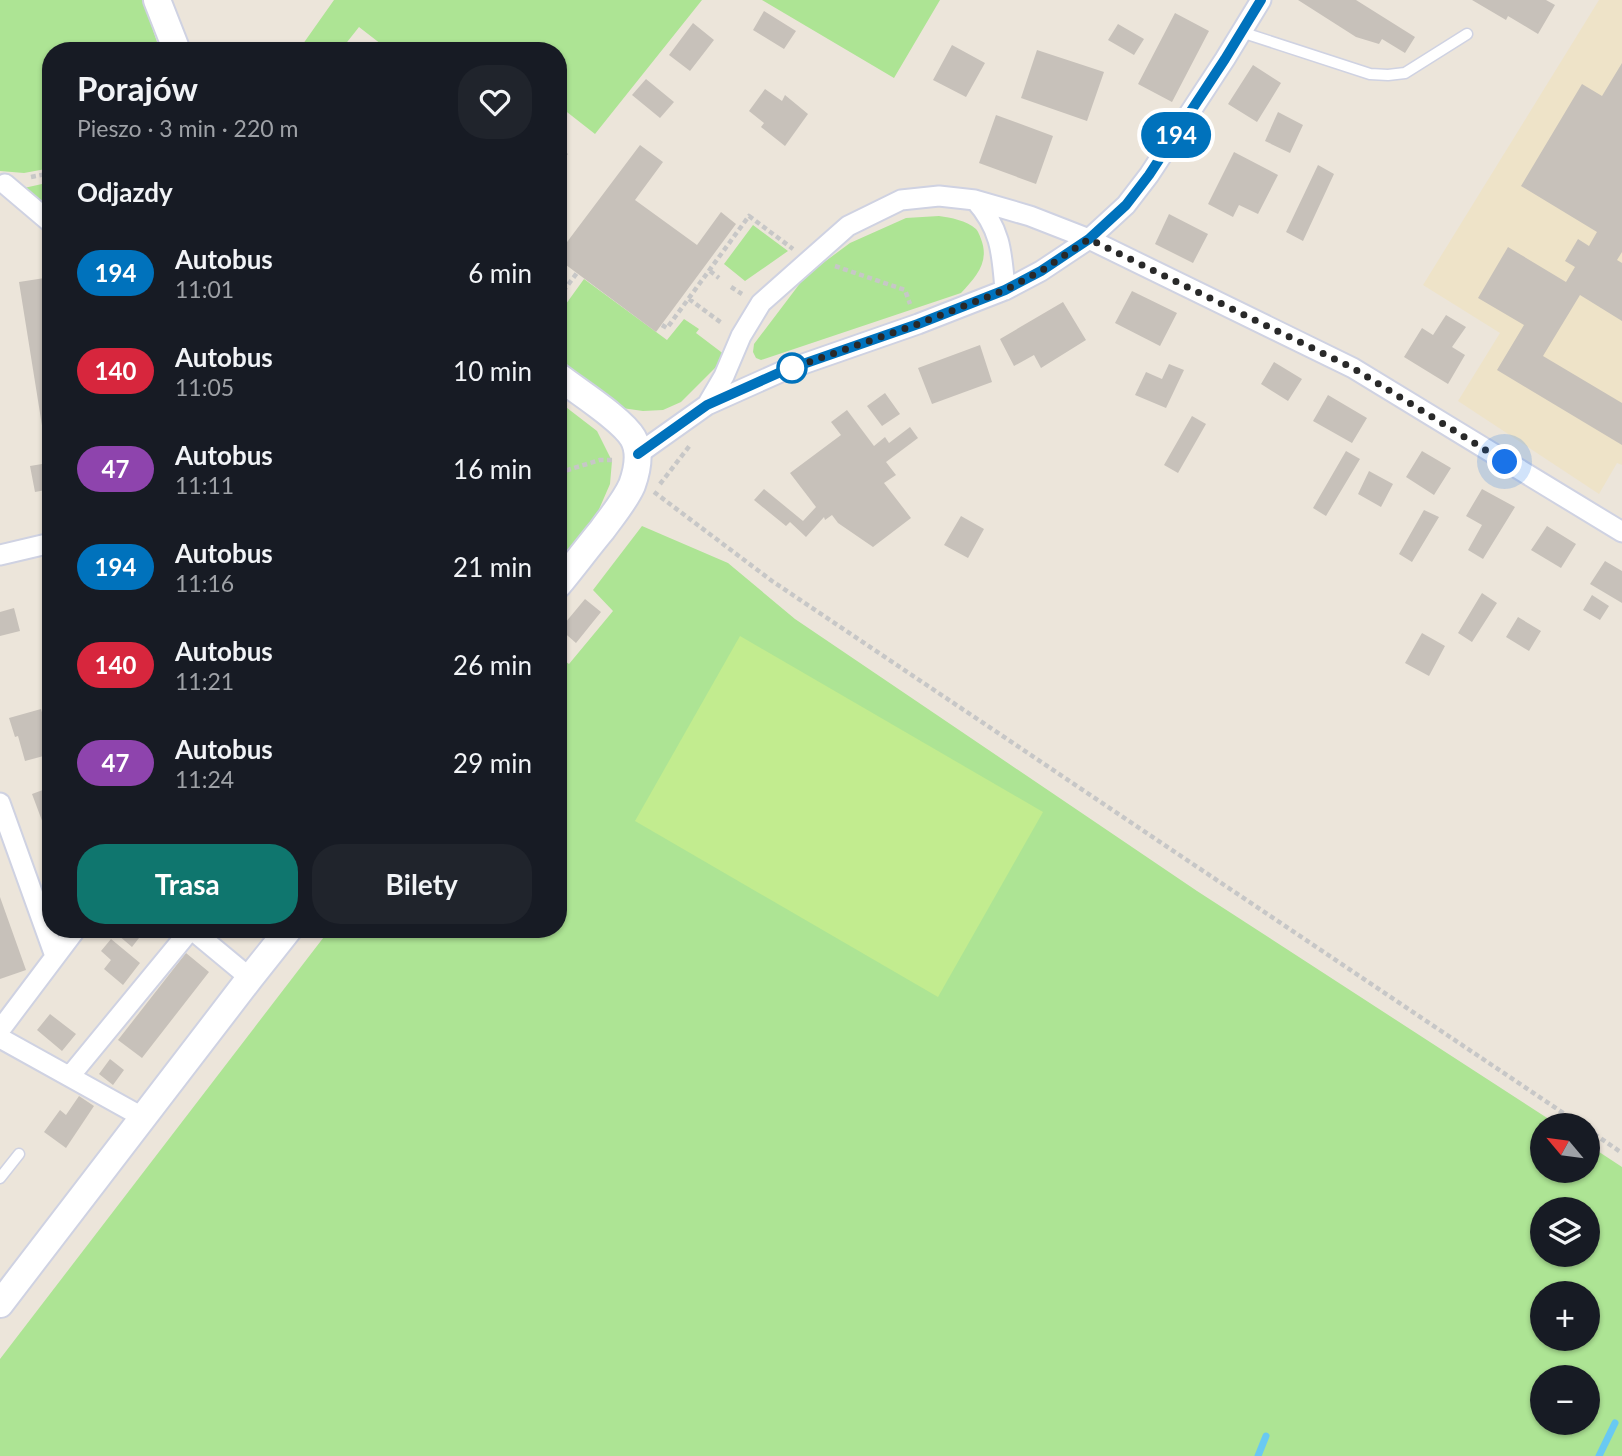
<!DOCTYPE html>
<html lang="pl">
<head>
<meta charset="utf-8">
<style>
  :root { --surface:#171b24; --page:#20242c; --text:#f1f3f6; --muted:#9ea1a6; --accent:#0f766e }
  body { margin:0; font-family:Lato,sans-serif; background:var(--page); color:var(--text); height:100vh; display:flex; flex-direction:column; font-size:26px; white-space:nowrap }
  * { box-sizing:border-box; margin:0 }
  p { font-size:23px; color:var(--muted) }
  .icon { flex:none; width:38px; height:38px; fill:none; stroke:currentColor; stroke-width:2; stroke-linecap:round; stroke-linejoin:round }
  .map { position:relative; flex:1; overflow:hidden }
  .drawer { position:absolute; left:42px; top:42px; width:525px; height:896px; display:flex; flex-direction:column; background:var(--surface); border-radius:28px; box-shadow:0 2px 5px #0004 }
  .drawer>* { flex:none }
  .badge { padding:0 14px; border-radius:23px; font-size:24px; line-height:46px }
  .needle { width:46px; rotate:299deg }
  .controls { position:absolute; left:1530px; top:1113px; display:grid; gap:14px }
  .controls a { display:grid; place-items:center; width:70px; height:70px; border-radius:50%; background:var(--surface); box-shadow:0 2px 5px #0004; font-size:35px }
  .you { position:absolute; width:35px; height:35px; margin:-18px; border:5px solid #fff; border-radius:50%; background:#1a73e8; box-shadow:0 0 0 10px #1a73e833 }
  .map>.badge { position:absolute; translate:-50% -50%; box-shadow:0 0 0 4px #fff }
  h2 { padding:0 35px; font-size:26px; line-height:63px }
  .round { display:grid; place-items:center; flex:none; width:74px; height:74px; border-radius:28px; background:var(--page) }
  .head { display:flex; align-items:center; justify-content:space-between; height:119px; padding:0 35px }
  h1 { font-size:33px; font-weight:700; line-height:52px }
  .action { display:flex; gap:14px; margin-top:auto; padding:14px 35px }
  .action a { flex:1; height:80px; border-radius:28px; background:var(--accent); color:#fff; font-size:28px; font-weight:700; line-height:80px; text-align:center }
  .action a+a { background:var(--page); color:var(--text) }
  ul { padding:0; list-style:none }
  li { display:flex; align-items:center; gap:21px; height:98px; padding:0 35px }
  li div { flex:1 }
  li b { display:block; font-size:26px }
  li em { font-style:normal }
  li .badge { min-width:77px; font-weight:700; text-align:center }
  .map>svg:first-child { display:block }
  .education { fill:#eee3c8 }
  .green { fill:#ade494; fill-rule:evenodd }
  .pitch { fill:#c2ec8f }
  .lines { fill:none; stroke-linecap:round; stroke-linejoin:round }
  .stream { stroke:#69c9f2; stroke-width:7 }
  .building { fill:#c7c1ba }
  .lane-casing { stroke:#cfd2e2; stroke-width:13 }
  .street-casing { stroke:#cfd2e2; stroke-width:23 }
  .secondary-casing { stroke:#cfd2e2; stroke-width:30 }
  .path { stroke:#c7c7c7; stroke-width:4.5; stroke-dasharray:5 3.5; stroke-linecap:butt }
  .lane { stroke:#fff; stroke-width:10 }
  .street { stroke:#fff; stroke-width:19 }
  .secondary { stroke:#fff; stroke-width:26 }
  .line-casing { stroke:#fff; stroke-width:16 }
  .line { stroke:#0072bc; stroke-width:10 }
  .walk { stroke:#292929; stroke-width:7; stroke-dasharray:0 12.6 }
  .stop-dot { fill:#fff; stroke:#0072bc; stroke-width:3.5 }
</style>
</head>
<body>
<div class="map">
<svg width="1622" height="1456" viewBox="0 0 1622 1456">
  <rect width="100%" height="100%" fill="#ece5da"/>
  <path class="education" d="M1599,0H1622V465L1617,463L1599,494L1458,401L1500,333L1423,285Z"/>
  <path class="green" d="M0,0H143L160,51H51V168L24,173L0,171Z
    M334,0H702L595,134L558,105V51H490L483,46L478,51H390L359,27L340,51H298Z
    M762,0H940L894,78Z
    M51,182V212L24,188Z
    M939,216C951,218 966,220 976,229C978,231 980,236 981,239C990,262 976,277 961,293L761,360L756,358L753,352L754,344L801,282L819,266L850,243L906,218Z
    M753,225L788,251L745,281L724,264Z
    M584,279L667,340L684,319L699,329L696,333L725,355V358L681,402L663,410L643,411L622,408L558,365V315Z
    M558,401L597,431L612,461L610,484L597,514L558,564Z
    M642,526L728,563L795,619L1197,891L1558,1125H1542V1171H1587V1144L1622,1167V1456H0V1359L330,929H558V656L569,664L613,611L593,590ZM1542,1209H1587V1255H1542ZM1542,1293H1587V1339H1542ZM1542,1377H1587V1423H1542Z"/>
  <path class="pitch" d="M740,636L1043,812L938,997L635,821Z"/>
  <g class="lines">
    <path class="stream" d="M1258,1456L1266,1436
      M1599,1456L1615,1423"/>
  </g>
  <path class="building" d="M1298,0H1356L1415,37L1405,53L1382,39L1379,44L1356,37Z
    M1472,0H1546L1555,5L1538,34L1508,16L1506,20Z
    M764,11L796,31L784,49L753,30Z
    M1175,13L1209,31L1172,102L1138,84Z
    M693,23L714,40L690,71L669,55Z
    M1118,24L1144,39L1134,55L1108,40Z
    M952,45L985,63L966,97L933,80Z
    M1037,50L1104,72L1087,121L1021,98Z
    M1622,63V252L1617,260L1622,263V321L1580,295L1543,356L1622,403V445L1497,370L1524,325L1478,298L1508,247L1566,282L1575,267L1565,261L1578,239L1589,246L1597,232L1521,186L1582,84L1602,96Z
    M1253,65L1281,83L1257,122L1228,104Z
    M646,79L674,102L660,118L632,95Z
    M765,89L782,101L785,95L808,114L785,146L761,127L764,123L749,111Z
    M1278,112L1303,125L1290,153L1265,141Z
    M996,115L1053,136L1036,184L979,163Z
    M640,145L663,162L635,200L697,245L721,212L736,224L656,332L558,259V254Z
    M558,146L568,154L558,167Z
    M1234,152L1278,175L1258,214L1239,205L1233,217L1208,204Z
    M1318,165L1334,174L1303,241L1286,232Z
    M1169,214L1208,234L1193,263L1155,244Z
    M51,277V489L35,492L30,466L48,463L19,282Z
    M1132,291L1177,313L1160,346L1115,323Z
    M1063,302L1086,340L1041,368L1034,355L1014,366L1000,339Z
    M1446,315L1466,327L1452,347L1465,355L1448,384L1404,357L1422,328L1433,335Z
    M980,345L992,382L932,404L918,368Z
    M1274,362L1302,379L1288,401L1261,384Z
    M1169,364L1184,370L1166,408L1135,395L1146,372L1162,379Z
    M885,393L900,414L882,426L867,406Z
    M1328,395L1367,418L1352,443L1313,421Z
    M847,410L874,446L885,437L889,443L910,427L918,438L886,462L896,475L884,483L911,518L873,547L838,523L832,515L825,520L824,517L806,537L790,522L786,526L754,500L764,489L803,521L816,507L790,473L841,435L831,422Z
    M1192,416L1206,424L1178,473L1164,465Z
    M1346,451L1360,459L1326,516L1313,508Z
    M1422,451L1451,468L1434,495L1406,477Z
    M1369,471L1393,484L1381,507L1358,494Z
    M1482,489L1515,507L1483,559L1468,550L1482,525L1466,516Z
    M1424,510L1439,517L1412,562L1399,554Z
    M961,516L984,529L968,558L944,545Z
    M1547,526L1576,544L1561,568L1531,550Z
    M1605,561L1622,571V603L1590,584Z
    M1482,593L1497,603L1472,642L1458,633Z
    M1592,595L1609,606L1600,620L1583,610Z
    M585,599L601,612L576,643L560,629Z
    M14,608L20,631L0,636V612Z
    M1518,617L1541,631L1529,651L1506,637Z
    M1422,633L1445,646L1429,676L1405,663Z
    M41,709L51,743V754L25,761L18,736L15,737L9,718Z
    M51,787V842H50L32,794Z
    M0,897L26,970L0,979Z
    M111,929H146L132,947Z
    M228,929H243L238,937Z
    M111,939L140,963L123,985L104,969L111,960L101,951Z
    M186,953L209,972L142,1058L118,1040Z
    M50,1014L76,1034L62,1051L37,1030Z
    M110,1059L124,1070L113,1085L99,1074Z
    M79,1096L94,1106L66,1148L44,1132L60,1110L66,1115Z"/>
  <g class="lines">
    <g class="lane-casing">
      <path id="lane" d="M1241,32L1370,74L1388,75L1405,73L1467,34
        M0,1178L19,1154"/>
    </g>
    <g class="street-casing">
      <path id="street" d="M5,184L51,223
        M975,200C1001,229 1002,253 1005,290
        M707,405L724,376L741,336L761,303L848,226L901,200L939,196L975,200L1030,216L1089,239L1353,368L1622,532
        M638,454L707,405L783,371L918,324L1005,290L1041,271L1089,239L1126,205L1149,175L1225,59L1261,0
        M0,555L51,543
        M0,803L55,956
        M191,929L250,978
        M0,1030L76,929
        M0,1038L144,1118
        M70,1076L191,929"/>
    </g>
    <g class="secondary-casing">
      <path id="secondary" d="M157,0L177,51
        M558,376C577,391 622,419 633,438C641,452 637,471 632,485C625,501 612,516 602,530C587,548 573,567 558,585
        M0,1304L250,978L289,929"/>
    </g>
    <path class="path" d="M31,177L51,173
      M558,248L561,250
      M835,266L905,290L910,304
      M710,271L719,278
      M731,287L742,294
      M558,298L577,273
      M689,299L723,324
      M662,325L667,328L749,216L793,249
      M558,473L600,460H615
      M660,484L691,444
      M654,492L772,581L1581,1125
      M1587,1129L1622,1153"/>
    <use href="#lane" class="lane"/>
    <use href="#street" class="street"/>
    <use href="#secondary" class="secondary"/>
  </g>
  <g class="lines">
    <g class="line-casing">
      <path id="line" d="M638,454L707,405L783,371L918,324L1005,290L1041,271L1089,239L1126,205L1149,175L1225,59L1261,0"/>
    </g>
    <use href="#line" class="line"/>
    <path class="walk" d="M792,368L783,371L918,324L1005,290L1041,271L1089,239L1353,368L1505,462"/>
  </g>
  <circle class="stop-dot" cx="792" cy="368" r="14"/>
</svg>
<div class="controls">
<a><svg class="needle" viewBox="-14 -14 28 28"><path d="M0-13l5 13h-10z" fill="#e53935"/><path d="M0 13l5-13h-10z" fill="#9ea1a6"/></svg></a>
<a><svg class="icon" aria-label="layers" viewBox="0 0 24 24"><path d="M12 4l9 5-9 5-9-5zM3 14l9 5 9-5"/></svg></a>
<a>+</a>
<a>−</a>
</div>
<div class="you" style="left:1505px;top:462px"></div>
<b class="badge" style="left:1176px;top:135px;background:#0072bc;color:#fff">194</b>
<section class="drawer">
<div class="head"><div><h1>Porajów</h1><p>Pieszo · 3 min · 220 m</p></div><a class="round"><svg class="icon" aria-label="heart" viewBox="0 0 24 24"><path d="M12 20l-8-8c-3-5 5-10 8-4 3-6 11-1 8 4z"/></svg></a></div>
<h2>Odjazdy</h2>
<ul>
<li><span class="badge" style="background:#0072bc;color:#fff">194</span><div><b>Autobus</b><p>11:01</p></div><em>6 min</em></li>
<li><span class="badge" style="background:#d7263d;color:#fff">140</span><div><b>Autobus</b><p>11:05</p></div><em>10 min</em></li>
<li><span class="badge" style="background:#8e44ad;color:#fff">47</span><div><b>Autobus</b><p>11:11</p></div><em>16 min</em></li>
<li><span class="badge" style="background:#0072bc;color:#fff">194</span><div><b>Autobus</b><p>11:16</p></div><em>21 min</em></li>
<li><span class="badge" style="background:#d7263d;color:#fff">140</span><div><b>Autobus</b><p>11:21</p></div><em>26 min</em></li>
<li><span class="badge" style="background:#8e44ad;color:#fff">47</span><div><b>Autobus</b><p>11:24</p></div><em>29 min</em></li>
</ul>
<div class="action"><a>Trasa</a><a>Bilety</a></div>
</section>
</div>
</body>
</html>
